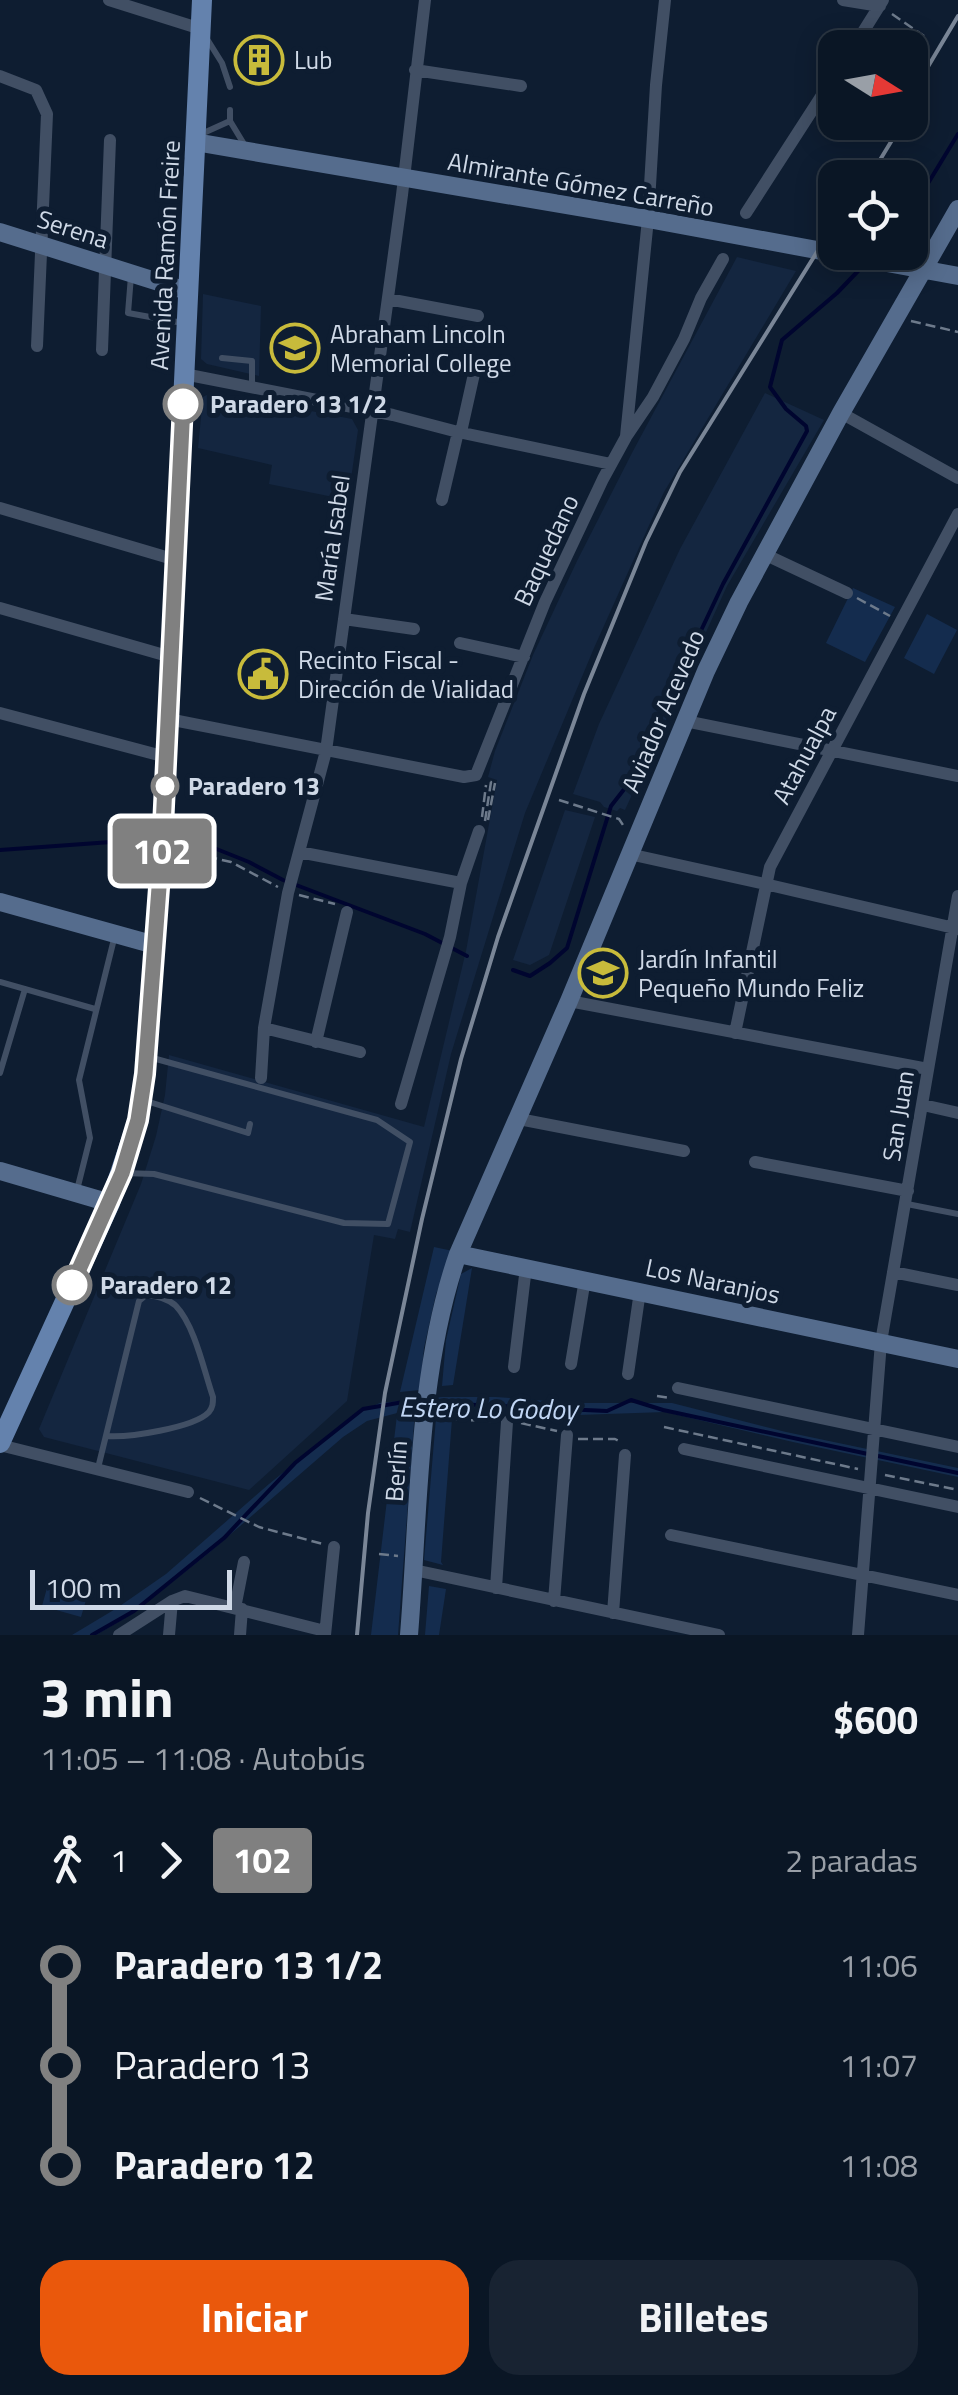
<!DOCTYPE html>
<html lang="es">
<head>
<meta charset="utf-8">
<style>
  :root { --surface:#0a1625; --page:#182332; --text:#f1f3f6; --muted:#999fa7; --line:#2a3542; --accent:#ea580c }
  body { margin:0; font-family:"Titillium Web",sans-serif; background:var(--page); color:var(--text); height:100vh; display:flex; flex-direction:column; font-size:38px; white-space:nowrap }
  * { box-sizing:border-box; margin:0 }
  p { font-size:32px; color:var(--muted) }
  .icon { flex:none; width:55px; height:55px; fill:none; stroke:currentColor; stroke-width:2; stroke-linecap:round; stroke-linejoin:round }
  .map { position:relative; height:1635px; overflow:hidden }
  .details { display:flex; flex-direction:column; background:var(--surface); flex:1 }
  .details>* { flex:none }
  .badge { padding:0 20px; border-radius:8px; font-size:35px; line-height:65px }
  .needle { width:65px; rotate:101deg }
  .tools { position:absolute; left:818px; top:30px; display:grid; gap:20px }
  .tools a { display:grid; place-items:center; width:110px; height:110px; border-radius:20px; background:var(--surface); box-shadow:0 5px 25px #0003,0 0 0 2px var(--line); font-size:50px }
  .scale { position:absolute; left:30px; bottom:25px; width:202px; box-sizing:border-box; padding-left:10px; border:5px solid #cfd9e7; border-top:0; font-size:28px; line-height:35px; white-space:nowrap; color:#cfd9e7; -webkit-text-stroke:8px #0e1d31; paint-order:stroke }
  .map>.badge { position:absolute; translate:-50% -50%; box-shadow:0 0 0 5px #fff }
  .legs { display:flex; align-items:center; gap:15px; height:110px; padding:0 40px; font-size:32px }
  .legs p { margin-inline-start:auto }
  .headline { display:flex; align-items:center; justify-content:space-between; height:170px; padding:0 40px }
  h1 { font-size:55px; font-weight:700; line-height:75px }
  .primary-button { display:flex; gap:20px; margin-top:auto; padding:20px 40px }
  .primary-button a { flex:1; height:115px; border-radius:30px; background:var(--accent); color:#fff; font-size:40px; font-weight:700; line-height:115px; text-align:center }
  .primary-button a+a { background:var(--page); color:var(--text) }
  ul { padding:0 40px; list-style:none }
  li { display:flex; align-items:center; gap:35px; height:100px; font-size:38px }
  li i { display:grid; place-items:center; width:15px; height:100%; margin:0 12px; background:currentColor }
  li i::after { content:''; width:25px; height:25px; margin:-12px; border:8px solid; border-radius:50%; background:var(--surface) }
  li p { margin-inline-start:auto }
  li:first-child i { background:linear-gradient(#0000 50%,currentColor 0) }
  li:last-child i { background:linear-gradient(currentColor 50%,#0000 0) }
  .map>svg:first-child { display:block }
  .built { fill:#142640 }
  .green { fill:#142c4e }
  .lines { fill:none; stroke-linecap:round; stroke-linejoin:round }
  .stream { stroke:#00052f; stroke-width:4 }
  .path { stroke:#6d7a8b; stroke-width:2.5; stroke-dasharray:10 5; stroke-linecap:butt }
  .lane { stroke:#414f64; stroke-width:6 }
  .street { stroke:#414f64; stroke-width:12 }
  .secondary { stroke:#556c8d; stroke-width:18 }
  .primary { stroke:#6482ad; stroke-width:20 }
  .rail { stroke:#7a8697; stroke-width:4 }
  .line-1-casing { stroke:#fff; stroke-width:22 }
  .line-1 { stroke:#808080; stroke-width:15 }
  .stop-1-dot { fill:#fff; stroke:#808080; stroke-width:5 }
  .labels { text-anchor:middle; stroke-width:10; stroke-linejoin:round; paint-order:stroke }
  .poi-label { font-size:25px; fill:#cfd9e7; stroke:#0e1d31; text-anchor:start }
  .street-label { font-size:25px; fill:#cfd9e7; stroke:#0e1d31 }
  .stop-label { font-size:25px; font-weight:bold; fill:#cfd9e7; stroke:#0e1d31; text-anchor:start }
  .water-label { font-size:28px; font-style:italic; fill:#c1d6f4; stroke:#0e1d31 }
</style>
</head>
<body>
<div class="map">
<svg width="958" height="1635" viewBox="0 0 958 1635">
  <rect width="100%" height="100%" fill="#0e1d31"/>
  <path class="built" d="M737,257L796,271L664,492L594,648L525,813L451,1054L410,1232L398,1229L395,1239L374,1235L347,1401L249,1490L44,1437L39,1429L141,1184L156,1136L165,1095L169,1055L424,1127L466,951L497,780L488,777L495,751L533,655L577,561L633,451Z
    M203,294L261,306L259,376L207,364L201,359Z
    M212,392L352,419L358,430L348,500L269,484L272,465L198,448L203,397Z
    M765,393L824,420L727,586L625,810L620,808L617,811L604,807L600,802L573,794L599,724L680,549Z
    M565,810L595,817L549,955L530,965L513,960Z"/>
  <path class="green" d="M853,588L895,607L865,662L826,643Z
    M927,614L957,630L934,674L904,658Z
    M434,1247L453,1251L436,1294L424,1348L420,1390L400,1392Z
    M472,1268L453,1385L442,1386L446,1340L461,1274Z
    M442,1397H496L574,1403H672L786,1432L958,1468V1477L793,1442L665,1412L578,1415L493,1410L417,1409L415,1410L398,1635H371L397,1415L401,1412L367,1421L343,1437L210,1552L132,1614L96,1635H72L117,1608L166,1574L269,1484L358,1412L380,1403Z
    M436,1418L452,1419L441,1562L443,1565L424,1560Z
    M429,1586L446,1589L439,1635H425Z
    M47,1588L86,1600L81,1617L42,1606Z"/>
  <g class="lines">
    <path class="stream" d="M910,213L958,134
      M182,840L204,844L249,862L283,880L425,934L467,956
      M0,850L139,840
      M513,970L530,976L550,963L567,948L611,806L629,783L723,584L807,431L806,426L786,409L770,387L782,340L837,293L859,270
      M432,1403L607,1411L631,1400L663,1410L868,1454
      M878,1456L958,1473
      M92,1635L134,1611L224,1538L295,1463L363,1409L415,1400L422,1401"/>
    <path class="path" d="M892,14L924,36
      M911,321L958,332
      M857,598L890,616
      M559,800L619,819L625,828
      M482,817L486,785
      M488,820L495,783
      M485,821L491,782H488
      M178,850L231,862L278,887
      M299,895L335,904
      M657,1396L670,1398
      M441,1419L493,1421
      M521,1423L557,1431
      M664,1427L858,1469
      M578,1439H615L619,1441
      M885,1475L958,1490
      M200,1498L259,1527L323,1544
      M379,1554L398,1556"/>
    <path class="lane" d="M207,39L222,63L230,87
      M230,110V121L247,149
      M199,135L230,121
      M131,276L128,313L183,323
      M222,358L252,361V386
      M0,982L95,1009
      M0,1073L25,989
      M143,1100L248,1133L250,1124
      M123,1173L154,1174L344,1223L388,1224L410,1142L377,1120L149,1057
      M77,1190L90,1138L79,1080L115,935
      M907,1204L958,1214
      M98,1468L139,1301L146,1295C157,1296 168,1298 176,1306C195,1326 204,1371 213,1397C213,1403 213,1407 209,1412C194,1428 127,1438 106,1436"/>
    <path class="street" d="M109,0L201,29
      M843,0L880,6
      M853,48L883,0
      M415,70L521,86
      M0,76L36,90L47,114L37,346
      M746,213L835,75
      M388,299L478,316
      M102,350L110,140
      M184,374L393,415L458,432L611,464
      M841,413L958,478
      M461,432L476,365
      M626,436L648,219L656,85L665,0
      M442,500L458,432
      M0,508L176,560
      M764,554L847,593
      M0,608L171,657
      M344,619L414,629
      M460,643L524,657
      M0,713L166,757
      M168,719L464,777L476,775L545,602L603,479L626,437L653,397L684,339L701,298L723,259
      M685,721L958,776
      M299,852L461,883
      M629,854L765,884L958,929
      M569,1001L928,1069
      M264,1028L360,1052
      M735,1033L770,867L958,514
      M316,1042L347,912
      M261,1078L264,1028L288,893L326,751L402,195L425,0
      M401,1104L450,937L461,883L479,831
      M923,1105L958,1113
      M519,1119L684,1151
      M755,1162L908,1191
      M893,1272L958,1285
      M571,1364L585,1279
      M514,1367L526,1267
      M628,1374L640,1291
      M678,1388L958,1447
      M0,1445L188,1492
      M684,1449L958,1507
      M671,1535L958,1595
      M414,1570L719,1635
      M496,1588L507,1422
      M554,1601L567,1435
      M235,1608L244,1562
      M613,1613L625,1455
      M119,1635L172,1601L185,1596L325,1631
      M169,1635L172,1601
      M240,1635L242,1609
      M325,1635L334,1547
      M858,1635L881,1342L958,896"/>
    <path class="secondary" d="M195,142L648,219L958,276
      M0,232L187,291
      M0,902L155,945
      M0,1171L110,1203
      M458,1254L958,1359
      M409,1635C419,1512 417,1371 458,1254L569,1001L706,671L739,602L841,413L958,209"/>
    <path class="primary" d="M0,1443L110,1203L138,1120L145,1075L162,848L202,0"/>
    <path class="rail" d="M910,97L958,16
      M869,178L903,122
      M357,1635L368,1513L385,1393L422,1219L461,1059L498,937L584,694L646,542L680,472L835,223"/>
  </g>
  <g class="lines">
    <g class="line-1-casing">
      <path id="line-1" d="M72,1285L122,1173L138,1120L145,1074L162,848L183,404"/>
    </g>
    <use href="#line-1" class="line-1"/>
  </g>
  <defs>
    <g id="building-ring" transform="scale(2.5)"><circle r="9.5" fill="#0e1d31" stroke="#c8bb3b" stroke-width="1.5"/><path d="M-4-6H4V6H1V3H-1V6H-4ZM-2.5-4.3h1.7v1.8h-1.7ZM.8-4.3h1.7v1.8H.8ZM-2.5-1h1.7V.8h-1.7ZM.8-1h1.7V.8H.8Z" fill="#c8bb3b"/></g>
    <g id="school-ring" transform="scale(2.5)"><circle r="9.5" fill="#0e1d31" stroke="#c8bb3b" stroke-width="1.5"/><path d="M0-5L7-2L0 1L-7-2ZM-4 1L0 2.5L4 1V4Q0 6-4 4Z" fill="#c8bb3b"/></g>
    <g id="civic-ring" transform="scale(2.5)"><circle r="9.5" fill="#0e1d31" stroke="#c8bb3b" stroke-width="1.5"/><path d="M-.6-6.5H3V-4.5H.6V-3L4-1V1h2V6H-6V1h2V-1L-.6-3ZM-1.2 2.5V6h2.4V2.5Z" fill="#c8bb3b"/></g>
  </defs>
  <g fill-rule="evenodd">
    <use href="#building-ring" x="259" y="60"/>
    <use href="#school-ring" x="295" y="348"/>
    <use href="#civic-ring" x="263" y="674"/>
    <use href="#school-ring" x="603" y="973"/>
  </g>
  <g class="stop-1-dot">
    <circle cx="183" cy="404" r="18"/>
    <circle cx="165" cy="786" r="12"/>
    <circle cx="72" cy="1285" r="18"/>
  </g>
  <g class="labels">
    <g class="poi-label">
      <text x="294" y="69">Lub</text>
      <text x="330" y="343">Abraham Lincoln<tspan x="330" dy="29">Memorial College</tspan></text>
      <text x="298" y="669">Recinto Fiscal -<tspan x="298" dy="29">Dirección de Vialidad</tspan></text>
      <text x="638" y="968">Jardín Infantil<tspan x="638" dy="29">Pequeño Mundo Feliz</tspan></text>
    </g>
    <g class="street-label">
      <text transform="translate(581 184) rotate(10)" y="9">Almirante Gómez Carreño</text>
      <text transform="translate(73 229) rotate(18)" y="9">Serena</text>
      <text transform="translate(165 255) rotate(-87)" y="9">Avenida Ramón Freire</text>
      <text transform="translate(332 538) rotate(-82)" y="9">María Isabel</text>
      <text transform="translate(546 550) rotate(-65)" y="9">Baquedano</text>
      <text transform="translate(663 711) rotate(-67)" y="9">Aviador Acevedo</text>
      <text transform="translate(804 755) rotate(-62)" y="9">Atahualpa</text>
      <text transform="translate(898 1116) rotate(-81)" y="9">San Juan</text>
      <text transform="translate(713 1281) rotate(12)" y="9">Los Naranjos</text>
      <text transform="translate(396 1471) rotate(-86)" y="9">Berlín</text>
    </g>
    <g class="stop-label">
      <text x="210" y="413">Paradero 13 1/2</text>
      <text x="188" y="795">Paradero 13</text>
      <text x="100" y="1294">Paradero 12</text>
    </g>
    <g class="water-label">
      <text transform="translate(488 1408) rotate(1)" y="10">Estero Lo Godoy</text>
    </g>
  </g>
</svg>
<div class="tools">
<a><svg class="needle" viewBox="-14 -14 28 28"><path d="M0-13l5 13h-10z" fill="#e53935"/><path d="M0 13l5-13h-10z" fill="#999fa7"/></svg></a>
<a><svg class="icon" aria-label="locate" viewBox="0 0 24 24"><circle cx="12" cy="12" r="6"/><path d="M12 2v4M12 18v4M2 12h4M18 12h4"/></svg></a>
</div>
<div class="scale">100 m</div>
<b class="badge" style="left:162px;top:851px;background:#808080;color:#fff">102</b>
</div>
<section class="details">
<div class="headline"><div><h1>3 min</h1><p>11:05 – 11:08 · Autobús</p></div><b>$600</b></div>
<div class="legs"><svg class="icon" aria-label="walk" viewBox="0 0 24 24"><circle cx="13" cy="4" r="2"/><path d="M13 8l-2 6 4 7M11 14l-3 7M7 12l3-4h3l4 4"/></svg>1<svg class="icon" aria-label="forward" viewBox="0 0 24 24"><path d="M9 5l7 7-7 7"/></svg><b class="badge" style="background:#808080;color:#fff">102</b><p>2 paradas</p></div>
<ul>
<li><i style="color:#808080"></i><b>Paradero 13 1/2</b><p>11:06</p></li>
<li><i style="color:#808080"></i><span>Paradero 13</span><p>11:07</p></li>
<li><i style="color:#808080"></i><b>Paradero 12</b><p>11:08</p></li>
</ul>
<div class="primary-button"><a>Iniciar</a><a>Billetes</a></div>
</section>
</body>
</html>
